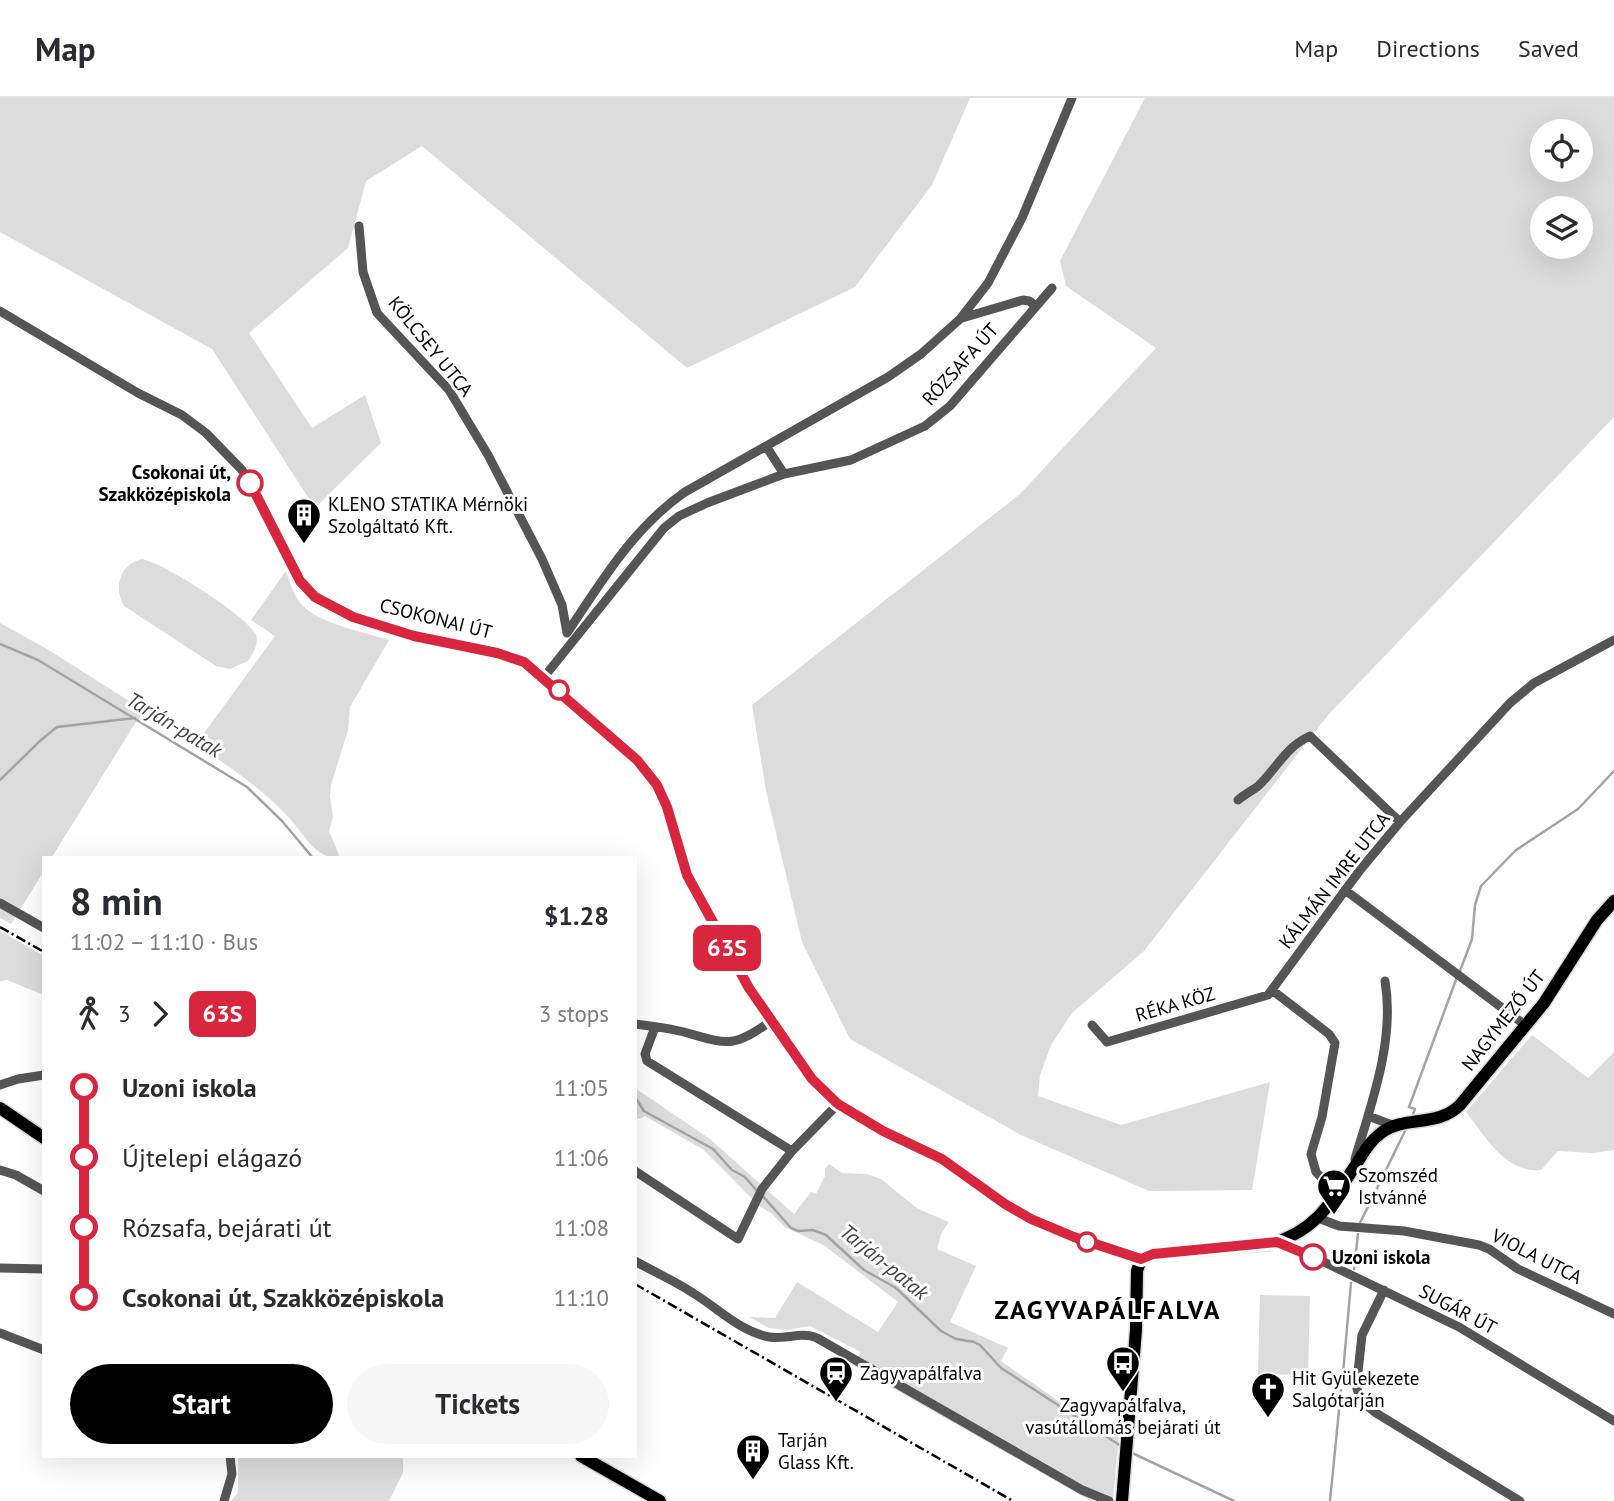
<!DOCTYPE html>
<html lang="en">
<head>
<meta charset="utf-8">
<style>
  :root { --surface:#fff; --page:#f7f7f7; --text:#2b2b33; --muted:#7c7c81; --line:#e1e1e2; --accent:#000 }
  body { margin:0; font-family:"PT Sans",sans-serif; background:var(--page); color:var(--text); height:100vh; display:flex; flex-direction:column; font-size:26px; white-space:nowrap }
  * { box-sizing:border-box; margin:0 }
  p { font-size:23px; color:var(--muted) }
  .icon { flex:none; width:38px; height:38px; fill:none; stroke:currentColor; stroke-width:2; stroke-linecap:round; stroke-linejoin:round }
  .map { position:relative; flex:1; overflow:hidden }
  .drawer { position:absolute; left:42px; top:758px; width:595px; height:602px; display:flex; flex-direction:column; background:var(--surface); border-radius:0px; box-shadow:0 7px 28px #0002 }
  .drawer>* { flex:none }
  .badge { padding:0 14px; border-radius:10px; font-size:24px; line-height:46px }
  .buttons { position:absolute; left:1530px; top:21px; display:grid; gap:14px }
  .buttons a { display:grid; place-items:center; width:63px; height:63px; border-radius:50%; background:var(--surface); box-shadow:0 7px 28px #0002; font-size:35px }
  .map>.badge { position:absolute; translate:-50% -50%; box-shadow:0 0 0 4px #fff }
  .legs { display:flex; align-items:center; gap:10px; height:77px; padding:0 28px; font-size:23px }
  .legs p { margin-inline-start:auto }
  .headline { display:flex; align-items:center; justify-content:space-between; height:119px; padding:0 28px }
  h1 { font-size:38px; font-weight:800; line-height:52px }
  .cta { display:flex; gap:14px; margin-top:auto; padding:14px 28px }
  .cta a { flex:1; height:80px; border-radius:42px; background:var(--accent); color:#fff; font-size:28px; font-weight:800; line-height:80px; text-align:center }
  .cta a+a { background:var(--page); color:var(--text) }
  ul { padding:0 28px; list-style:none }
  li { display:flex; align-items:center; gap:24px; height:70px; font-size:26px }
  li i { display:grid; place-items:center; width:10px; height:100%; margin:0 9px; background:currentColor }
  li i::after { content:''; width:18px; height:18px; margin:-9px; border:5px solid; border-radius:50%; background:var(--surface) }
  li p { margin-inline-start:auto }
  li:first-child i { background:linear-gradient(#0000 50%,currentColor 0) }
  li:last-child i { background:linear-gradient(currentColor 50%,#0000 0) }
  header { display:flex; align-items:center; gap:42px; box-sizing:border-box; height:98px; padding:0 35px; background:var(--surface); border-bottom:2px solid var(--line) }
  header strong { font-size:33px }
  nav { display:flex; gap:38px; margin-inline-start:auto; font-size:24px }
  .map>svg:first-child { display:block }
  .green { fill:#dcdcdc; fill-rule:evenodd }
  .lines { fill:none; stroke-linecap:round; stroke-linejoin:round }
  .stream { stroke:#a3a3a3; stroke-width:2.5 }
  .major-casing { stroke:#dbdbdb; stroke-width:15 }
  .minor { stroke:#555; stroke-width:9 }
  .major { stroke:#000; stroke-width:12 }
  .rail { stroke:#000; stroke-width:2.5; stroke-dasharray:10 3.5 2 3.5; stroke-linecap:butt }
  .line-1-casing { stroke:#fff; stroke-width:16 }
  .line-1 { stroke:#d7263d; stroke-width:10 }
  .stop-1-dot { fill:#fff; stroke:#d7263d; stroke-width:3.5 }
  .labels { text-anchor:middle; stroke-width:6; stroke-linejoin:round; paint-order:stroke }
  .street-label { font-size:19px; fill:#000; stroke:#fff }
  .stop-label { font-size:19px; font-weight:bold; fill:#000; stroke:#fff; text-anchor:end }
  .poi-label { font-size:19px; fill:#000; stroke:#fff; text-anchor:start }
  .water-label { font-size:21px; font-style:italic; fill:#444; stroke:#fff }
  .district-label { font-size:26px; font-weight:bold; letter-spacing:2px; fill:#000; stroke:#fff }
</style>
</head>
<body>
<header>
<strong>Map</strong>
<nav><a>Map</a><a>Directions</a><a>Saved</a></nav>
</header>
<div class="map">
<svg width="1614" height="1403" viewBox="0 0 1614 1403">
  <rect width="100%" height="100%" fill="#fff"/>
  <path class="green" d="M0,0H970L932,87L855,189L687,270L422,48L366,83L348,150L249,235L312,330L365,297L381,345L315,410L212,251L0,134Z
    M1145,0H1614V319L1328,617L1144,853L1072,915L1051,947L1040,977L1038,998L1121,1027L1270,984L1252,1092L1149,1093L1021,1037L850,941L802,844L766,693L752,607L1020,396L1156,250L1066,188L1060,163ZM1542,33H1580V72H1542ZM1542,110H1580V149H1542Z
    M142,461C162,464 249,519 256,537C259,546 253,556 248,563L230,571L216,568L124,508C113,488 120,467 142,461Z
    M286,473C290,485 294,499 303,508C321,526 364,534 389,542L350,609L348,632L331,687L330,698L333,719L329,733L339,757L337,759C318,760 308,743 296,728C268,694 232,671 196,646L275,538L251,522Z
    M0,525L47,551L145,613L134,627L52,759L44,760V773L11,826L0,820Z
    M0,833L44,858V897L7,882L0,883Z
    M1532,937L1588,980L1614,954V1052L1593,1055L1558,1053L1541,1072C1505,1075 1486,1039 1466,1014Z
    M635,990L710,1041L794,1116L811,1094L816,1096L825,1078V1071L829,1066L842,1075L867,1076L881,1081L918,1111L949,1124L941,1136L937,1151L976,1168L950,1224L1008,1250L1001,1263L1067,1309L1119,1338L1113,1403H1091L852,1267L861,1254L810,1228L788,1232L769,1230L749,1219L775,1220L797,1184L878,1234L898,1204L825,1148L785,1129L771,1115L759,1108L704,1052L645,1018L640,1021L635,1019Z
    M1260,1197L1310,1198L1308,1277L1258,1276Z
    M238,1358H403V1375L389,1403H231L238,1395Z"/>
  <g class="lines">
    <path class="stream" d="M0,546L38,562L247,689L282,723L313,760
      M0,682L41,642L57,629L135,620
      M1460,873L1472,841L1475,807L1481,788L1516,752L1578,711L1614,673
      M635,999L644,1013L713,1051L732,1072L745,1079L757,1093
      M1413,1016L1415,1011L1409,1009L1457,879
      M762,1097L791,1130L798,1133L813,1132L826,1137L864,1172L896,1190L941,1233L956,1241L974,1244L980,1247L1001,1270L1121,1348
      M1359,1127L1406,1031
      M1354,1171L1358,1136
      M1343,1275L1351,1185
      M1130,1354L1234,1403
      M1330,1403L1341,1292"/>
    <g class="major-casing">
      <path id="major" d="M0,1010L44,1040
        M581,1358L660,1403
        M1122,1403L1136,1232L1137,1173L1141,1161L1153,1156L1270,1146C1317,1133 1332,1103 1357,1065C1364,1054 1370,1043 1381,1035C1404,1017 1437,1030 1460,1007L1544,905L1597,822L1614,803"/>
    </g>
    <path class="minor" d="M359,128L363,174L377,215L449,292L488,357L542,461L562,507L567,535
      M0,213L138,295L182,317L206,335L242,372L300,483L315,499L353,519L414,538L497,555L524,564L637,662L657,687L667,709L687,777L749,890L812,981L838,1006L883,1033L941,1061L1016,1113L1074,1139L1141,1161
      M962,220L1023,202L1029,203L1036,208
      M766,348L784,376
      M567,535C602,483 633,430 685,394L888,279L921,256L960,221L988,185L1022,120L1072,0
      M544,579L664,430L679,418L707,405L784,376L851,362L925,328L950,308L1052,190
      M1238,702C1244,697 1251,693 1257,689C1276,672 1285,649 1310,638L1400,724
      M1345,792L1525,927
      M0,805L44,830
      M1272,892L1329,936L1335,945L1322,1019L1311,1056L1316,1074L1337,1096
      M635,926C652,928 668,930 684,934C727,946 732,951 771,923
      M1092,927L1107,944L1268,897L1360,772L1400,724L1510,605L1534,585L1614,542
      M655,929L645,956L647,963L792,1053
      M0,987L18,981L44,977
      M1368,1018L1395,1028
      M1355,1061C1372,1004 1395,942 1385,883
      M0,1072L16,1077L44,1093
      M635,1073L738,1141L762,1091L792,1053L838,1006
      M1318,1120L1339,1128L1404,1133L1479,1147L1489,1151L1518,1171L1614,1216
      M1277,1144L1324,1164L1459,1229L1614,1323
      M635,1163C654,1174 675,1183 693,1195C718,1210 739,1233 769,1239C785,1242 801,1233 817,1240L1082,1392L1109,1403
      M0,1170L44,1171
      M1384,1192L1362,1237L1357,1283V1291L1361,1303L1376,1315L1520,1403
      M0,1235L44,1252
      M224,1403L232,1376L230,1358"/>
    <use href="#major" class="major"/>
    <path class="rail" d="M0,829L44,854
      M635,1186L1013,1403"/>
  </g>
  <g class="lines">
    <g class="line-1-casing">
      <path id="line-1" d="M250,385L300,483L315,499L353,519L414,538L497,555L524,564L637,662L657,687L667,709L687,777L749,890L812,981L838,1006L883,1033L942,1061L1005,1106L1031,1121L1074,1139L1141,1161L1153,1156L1277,1144L1313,1159"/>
    </g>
    <use href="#line-1" class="line-1"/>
  </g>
  <defs>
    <g id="building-pin" transform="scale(1.75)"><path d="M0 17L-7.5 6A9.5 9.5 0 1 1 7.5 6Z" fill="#000" stroke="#fff"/><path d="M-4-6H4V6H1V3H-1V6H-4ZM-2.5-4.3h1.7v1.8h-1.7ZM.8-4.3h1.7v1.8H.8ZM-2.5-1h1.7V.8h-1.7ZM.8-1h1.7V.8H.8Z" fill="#fff"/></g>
    <g id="supermarket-pin" transform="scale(1.75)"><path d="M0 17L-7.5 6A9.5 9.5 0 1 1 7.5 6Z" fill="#000" stroke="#fff"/><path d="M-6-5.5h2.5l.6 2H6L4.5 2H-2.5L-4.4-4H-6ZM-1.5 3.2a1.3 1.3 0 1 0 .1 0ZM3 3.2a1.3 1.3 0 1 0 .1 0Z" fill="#fff"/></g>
    <g id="bus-pin" transform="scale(1.75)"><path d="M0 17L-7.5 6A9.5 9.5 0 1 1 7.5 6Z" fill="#000" stroke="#fff"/><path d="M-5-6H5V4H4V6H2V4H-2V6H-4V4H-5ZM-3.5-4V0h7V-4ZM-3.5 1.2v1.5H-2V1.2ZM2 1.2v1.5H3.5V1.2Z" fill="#fff"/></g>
    <g id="station-pin" transform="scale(1.75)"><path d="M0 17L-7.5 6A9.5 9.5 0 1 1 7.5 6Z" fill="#000" stroke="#fff"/><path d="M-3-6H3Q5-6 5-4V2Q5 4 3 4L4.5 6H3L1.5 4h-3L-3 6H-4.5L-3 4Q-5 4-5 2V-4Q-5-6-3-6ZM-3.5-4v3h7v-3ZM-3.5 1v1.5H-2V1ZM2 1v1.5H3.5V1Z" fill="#fff"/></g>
    <g id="church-pin" transform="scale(1.75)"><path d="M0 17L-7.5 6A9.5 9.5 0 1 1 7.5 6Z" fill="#000" stroke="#fff"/><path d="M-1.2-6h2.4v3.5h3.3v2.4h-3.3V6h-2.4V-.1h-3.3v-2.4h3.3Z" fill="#fff"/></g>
  </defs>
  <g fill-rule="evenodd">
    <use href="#building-pin" x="304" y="417"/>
    <use href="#supermarket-pin" x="1334" y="1088"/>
    <use href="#bus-pin" x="1123" y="1265"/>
    <use href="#station-pin" x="836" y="1275"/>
    <use href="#church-pin" x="1268" y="1291"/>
    <use href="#building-pin" x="753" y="1353"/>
  </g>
  <g class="stop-1-dot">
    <circle cx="250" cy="385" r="12"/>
    <circle cx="559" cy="592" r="9"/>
    <circle cx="1087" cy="1144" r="9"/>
    <circle cx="1313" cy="1159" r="12"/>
  </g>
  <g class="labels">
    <g class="street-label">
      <text transform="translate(431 248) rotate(51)" y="7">KÖLCSEY UTCA</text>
      <text transform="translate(960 266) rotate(-48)" y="7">RÓZSAFA ÚT</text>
      <text transform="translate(436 520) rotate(14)" y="7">CSOKONAI ÚT</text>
      <text transform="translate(1334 782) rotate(-52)" y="7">KÁLMÁN IMRE UTCA</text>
      <text transform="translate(1175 906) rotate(-16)" y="7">RÉKA KÖZ</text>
      <text transform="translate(1503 922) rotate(-52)" y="7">NAGYMEZŐ ÚT</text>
      <text transform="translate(1537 1158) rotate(27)" y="7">VIOLA UTCA</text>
      <text transform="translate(1458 1211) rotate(28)" y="7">SUGÁR ÚT</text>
    </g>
    <g class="stop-label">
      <text x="231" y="381">Csokonai út,<tspan x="231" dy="22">Szakközépiskola</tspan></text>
      <text x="1332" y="1166" text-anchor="start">Uzoni iskola</text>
    </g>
    <g class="poi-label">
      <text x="328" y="413">KLENO STATIKA Mérnöki<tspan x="328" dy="22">Szolgáltató Kft.</tspan></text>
      <text x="1358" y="1084">Szomszéd<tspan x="1358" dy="22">Istvánné</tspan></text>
      <text x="860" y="1282">Zagyvapálfalva</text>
      <text x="1292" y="1287">Hit Gyülekezete<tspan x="1292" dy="22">Salgótarján</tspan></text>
      <text x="1123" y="1314" text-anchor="middle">Zagyvapálfalva,<tspan x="1123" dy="22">vasútállomás bejárati út</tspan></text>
      <text x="778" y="1349">Tarján<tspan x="778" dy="22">Glass Kft.</tspan></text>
    </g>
    <g class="water-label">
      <text transform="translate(174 627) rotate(31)" y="7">Tarján-patak</text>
      <text transform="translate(884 1164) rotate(39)" y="7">Tarján-patak</text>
    </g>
    <g class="district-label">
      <text x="1108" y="1221">ZAGYVAPÁLFALVA</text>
    </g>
  </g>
</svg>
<div class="buttons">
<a><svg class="icon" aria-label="locate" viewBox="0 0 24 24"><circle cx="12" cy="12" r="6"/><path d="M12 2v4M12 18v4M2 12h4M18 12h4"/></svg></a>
<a><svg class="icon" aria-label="layers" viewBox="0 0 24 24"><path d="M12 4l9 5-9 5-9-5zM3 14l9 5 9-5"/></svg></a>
</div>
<b class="badge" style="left:727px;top:850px;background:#d7263d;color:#fff">63S</b>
<section class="drawer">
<div class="headline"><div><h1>8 min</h1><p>11:02 – 11:10 · Bus</p></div><b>$1.28</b></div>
<div class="legs"><svg class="icon" aria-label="walk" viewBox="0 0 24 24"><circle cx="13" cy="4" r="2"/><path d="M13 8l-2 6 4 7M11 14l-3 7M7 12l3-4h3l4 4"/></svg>3<svg class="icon" aria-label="forward" viewBox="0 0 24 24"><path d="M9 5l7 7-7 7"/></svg><b class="badge" style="background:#d7263d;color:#fff">63S</b><p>3 stops</p></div>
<ul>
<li><i style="color:#d7263d"></i><b>Uzoni iskola</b><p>11:05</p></li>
<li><i style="color:#d7263d"></i><span>Újtelepi elágazó</span><p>11:06</p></li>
<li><i style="color:#d7263d"></i><span>Rózsafa, bejárati út</span><p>11:08</p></li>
<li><i style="color:#d7263d"></i><b>Csokonai út, Szakközépiskola</b><p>11:10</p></li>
</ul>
<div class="cta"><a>Start</a><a>Tickets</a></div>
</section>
</div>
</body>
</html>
